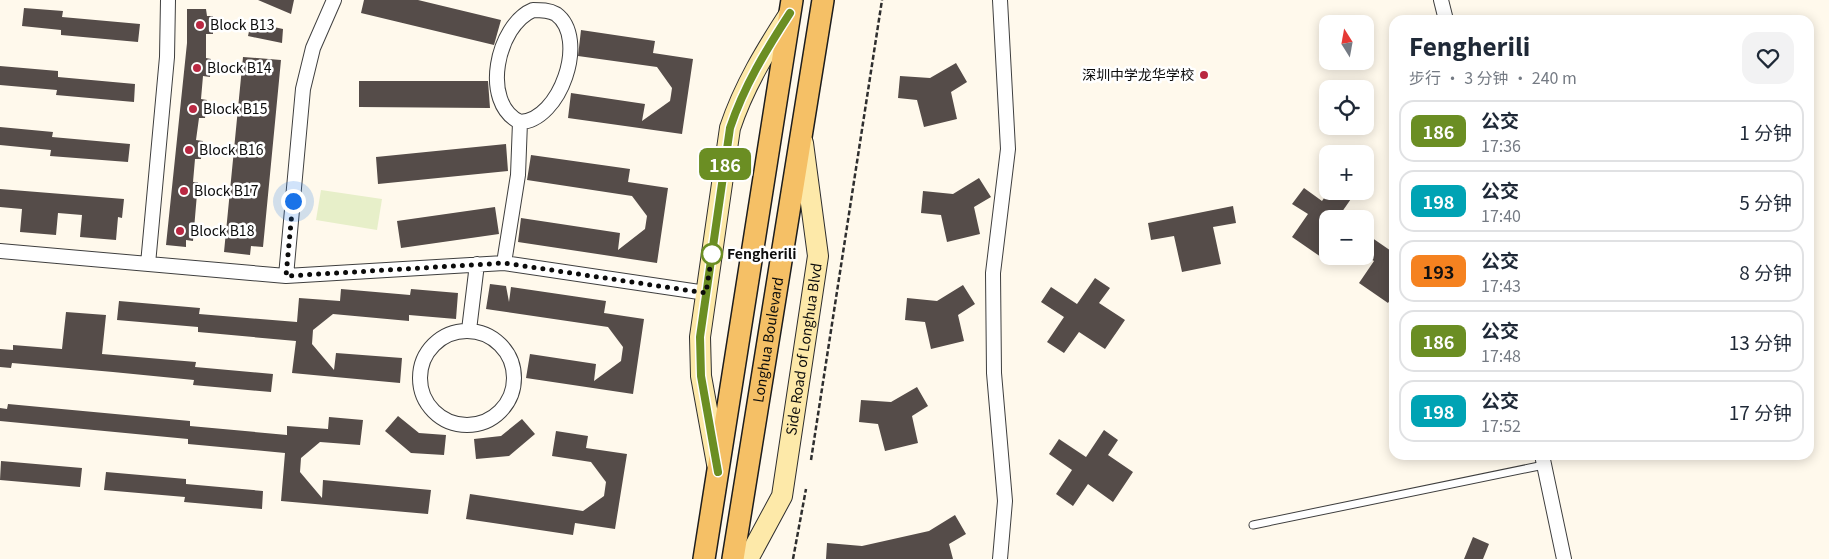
<!DOCTYPE html>
<html lang="zh">
<head>
<meta charset="utf-8">
<style>
  :root { --surface:#fff; --page:#f2f2f3; --text:#1f2937; --muted:#747a83; --line:#e0e1e3 }
  body { margin:0; font-family:Georgia,"Noto Sans SC",serif; background:var(--page); color:var(--text); height:100vh; display:flex; flex-direction:column; font-size:19px; white-space:nowrap }
  * { box-sizing:border-box; margin:0 }
  p { font-size:16px; color:var(--muted) }
  .icon { flex:none; width:28px; height:28px; fill:none; stroke:currentColor; stroke-width:2; stroke-linecap:round; stroke-linejoin:round }
  .map { position:relative; flex:1; overflow:hidden }
  .sheet { position:absolute; left:1389px; top:15px; width:425px; height:445px; display:flex; flex-direction:column; background:var(--surface); border-radius:15px; box-shadow:0 2px 12px #0003 }
  .sheet>* { flex:none }
  .badge { padding:0 10px; border-radius:8px; font-size:18px; line-height:32px }
  .needle { width:32px; rotate:349deg }
  .tools { position:absolute; left:1319px; top:15px; display:grid; gap:10px }
  .tools a { display:grid; place-items:center; width:55px; height:55px; border-radius:10px; background:var(--surface); box-shadow:0 2px 12px #0003; font-size:25px }
  .you { position:absolute; width:25px; height:25px; margin:-12px; border:4px solid #fff; border-radius:50%; background:#1a73e8; box-shadow:0 0 0 8px #1a73e833 }
  .map>.badge { position:absolute; translate:-50% -50%; box-shadow:0 0 0 2px #fff }
  .round { display:grid; place-items:center; flex:none; width:52px; height:52px; border-radius:15px; background:var(--page) }
  .summary { display:flex; align-items:center; justify-content:space-between; height:85px; padding:0 20px }
  h1 { font-size:24px; font-weight:800; line-height:38px }
  ul { padding:0; list-style:none }
  li { display:flex; align-items:center; gap:15px; height:62px; margin:0 10px 8px; padding:0 10px; border:2px solid var(--line); border-radius:15px }
  li div { flex:1 }
  li b { display:block; font-size:19px }
  li em { font-style:normal }
  li .badge { min-width:55px; font-weight:700; text-align:center }
  .map>svg:first-child { display:block }
  .pitch { fill:#e7efc9 }
  .building { fill:#554c49 }
  .lines { fill:none; stroke-linecap:round; stroke-linejoin:round }
  .lane-casing { stroke:#3f3f3f; stroke-width:9 }
  .street-casing { stroke:#3f3f3f; stroke-width:16 }
  .secondary-casing { stroke:#2e2e2e; stroke-width:22 }
  .primary-casing { stroke:#1d1d1d; stroke-width:24 }
  .path { stroke:#2e2e2e; stroke-width:2.5; stroke-dasharray:5 2.5; stroke-linecap:butt }
  .lane { stroke:#fff; stroke-width:7 }
  .street { stroke:#fff; stroke-width:14 }
  .secondary { stroke:#fde9a9; stroke-width:20 }
  .primary { stroke:#f5c066; stroke-width:21 }
  .line-casing { stroke:#fff; stroke-width:11 }
  .line { stroke:#6b8e23; stroke-width:8 }
  .walk { stroke:#0c0c0c; stroke-width:5; stroke-dasharray:0 9 }
  .poi-dot { fill:#b92842; stroke:#fff; stroke-width:2 }
  .stop-dot { fill:#fff; stroke:#6b8e23; stroke-width:2.5 }
  .labels { text-anchor:middle; stroke-width:5; stroke-linejoin:round; paint-order:stroke }
  .poi-label { font-size:14px; fill:#0c0c0c; stroke:#fff; text-anchor:start }
  .stop-label { font-size:14px; font-weight:bold; fill:#0c0c0c; stroke:#fff; text-anchor:start }
  .street-label { font-size:14px; fill:#0c0c0c; stroke:#fff }
</style>
</head>
<body>
<div class="map">
<svg width="1829" height="559" viewBox="0 0 1829 559">
  <rect width="100%" height="100%" fill="#fff9ec"/>
  <path class="pitch" d="M321,190L382,199L377,230L316,220Z"/>
  <path class="building" d="M258,0H294L291,14Z
    M364,0H418L501,20L494,45L361,13Z
    M24,8L63,11L62,17L140,24L138,42L61,35V30L22,26Z
    M187,9H206L207,16H213V34H206V58L211,59L210,77L203,76L201,99L207,100L205,118H199L196,140L203,141L201,159H195L193,182H198L193,241L186,240V247L166,245L187,43Z
    M251,22L283,29L282,43L248,36Z
    M581,30L655,41L653,53L693,59L682,134L568,118L571,93L645,104L642,121L670,101L671,95L672,88L657,67L578,56Z
    M243,57L281,60L263,247L251,246L250,255L224,252Z
    M956,63L967,82L951,92L957,119L924,127L917,100L898,98L900,76L930,78Z
    M0,66L58,71V77L135,84L134,102L56,95L57,90L0,85Z
    M359,81H488L490,108L359,107Z
    M0,127L53,132L52,137L130,144L128,162L50,156L51,150L0,145Z
    M506,144L508,171L378,184L376,157Z
    M531,155L630,169L628,182L668,188L657,263L518,242L521,218L620,233L618,250L645,229L647,216L632,196L527,180Z
    M979,178L991,197L974,207L980,234L947,242L941,215L921,213L923,191L953,194Z
    M1304,188L1322,201L1329,191H1346L1353,196L1337,219H1328V248L1321,257L1292,237L1308,214L1292,204Z
    M0,189L124,199L122,218L118,217L116,240L80,237L82,215L58,213L56,235L20,232L22,209L0,207Z
    M1233,206L1236,223L1213,227L1221,264L1182,272L1174,236L1151,240L1148,223Z
    M495,207L499,234L401,248L397,221Z
    M1365,233L1394,253V294L1388,303L1359,283L1374,261L1365,255Z
    M1095,278L1110,288L1099,303L1125,320L1105,349L1079,332L1064,353L1047,342L1064,317L1041,302L1051,287L1077,304Z
    M490,284L506,286L509,302L511,287L606,301L604,313L644,319L633,394L526,378L530,354L596,364L594,381L621,361L623,347L608,327L486,309Z
    M963,285L975,304L958,315L964,341L931,349L925,322L905,320L907,298L937,301Z
    M341,289L410,295L411,289L458,293L456,319L409,315V321L333,314L313,330L312,344L334,370L336,353L402,358L400,383L292,373L296,341L198,332V327L117,320L119,301L200,308L199,314L297,322L299,298L340,301Z
    M66,312L106,315L102,354L196,362L195,367L273,374L271,392L193,385L194,380L113,372L12,363L11,368L0,367V349L13,350V345L62,349Z
    M917,387L928,406L912,416L918,443L885,451L878,424L859,422L861,400L891,402Z
    M8,404L190,421V426L287,435V426L328,429L329,417L363,420L360,445L320,442L301,458L300,472L322,498L323,480L431,490L428,514L281,501L285,453L188,444V439L0,421V408L7,409Z
    M398,416L419,433L446,435L444,455L411,453L385,431Z
    M522,419L535,434L509,456L476,459L474,439L501,436Z
    M1104,430L1118,440L1108,455L1133,472L1113,502L1088,484L1073,506L1056,494L1072,470L1049,454L1059,439L1086,457Z
    M556,431L588,436L586,448L627,454L615,529L575,523L573,535L466,519L470,494L583,511L604,496L606,482L591,462L552,456Z
    M1,461L82,468L80,487L0,480Z
    M106,472L186,479V484L263,491L262,509L184,502L185,497L104,490Z
    M955,515L966,534L949,544L953,559H826L827,543L862,546L929,531Z
    M1473,537L1489,544L1483,559H1464Z"/>
  <g class="lines">
    <g class="lane-casing">
      <path id="lane" d="M1253,525L1544,465"/>
    </g>
    <g class="street-casing">
      <path id="street" d="M1000,0L1008,149L993,273L994,373L1005,501L1000,559
        M1441,0L1446,20
        M533,10C541,10 549,10 556,14C589,38 560,121 520,122C480,103 497,25 533,10Z
        M0,251L286,276L504,263L706,293
        M504,263L518,175L520,122
        M148,264L167,57L168,0
        M286,276L303,89L313,48L334,0
        M469,330L477,264
        M420 378a47 47 0 1 1 94 0a47 47 0 1 1-94 0Z
        M1542,455L1564,559"/>
    </g>
    <g class="secondary-casing">
      <g id="secondary">
        <path d="M717,464L701,376L700,337L730,128C744,86 766,50 790,13"/>
        <path id="s1" d="M748,559L782,496L818,256L803,143"/>
      </g>
    </g>
    <g class="primary-casing">
      <g id="primary">
        <path d="M704,559L792,0"/>
        <path id="s2" d="M733,559L823,0"/>
      </g>
    </g>
    <path class="path" d="M811,460L882,0
      M793,559L806,489"/>
    <use href="#lane" class="lane"/>
    <use href="#street" class="street"/>
    <use href="#secondary" class="secondary"/>
    <use href="#primary" class="primary"/>
  </g>
  <g class="lines">
    <g class="line-casing">
      <path id="line" d="M718,472L701,376L700,337L730,128C744,86 766,50 790,13"/>
    </g>
    <use href="#line" class="line"/>
    <path class="walk" d="M293,201L286,276L504,263L706,293L712,254"/>
  </g>
  <g class="poi-dot">
    <circle cx="200" cy="25" r="5"/>
    <circle cx="197" cy="68" r="5"/>
    <circle cx="1204" cy="75" r="5"/>
    <circle cx="193" cy="109" r="5"/>
    <circle cx="189" cy="150" r="5"/>
    <circle cx="184" cy="191" r="5"/>
    <circle cx="180" cy="231" r="5"/>
  </g>
  <circle class="stop-dot" cx="712" cy="254" r="10"/>
  <g class="labels">
    <g class="poi-label">
      <text x="210" y="30">Block B13</text>
      <text x="207" y="73">Block B14</text>
      <text x="1194" y="80" text-anchor="end">深圳中学龙华学校</text>
      <text x="203" y="114">Block B15</text>
      <text x="199" y="155">Block B16</text>
      <text x="194" y="196">Block B17</text>
      <text x="190" y="236">Block B18</text>
    </g>
    <g class="stop-label">
      <text x="727" y="259">Fengherili</text>
    </g>
    <g class="street-label">
      <text dy="5" stroke="none"><textPath href="#s2" startOffset="222">Longhua Boulevard</textPath></text>
      <text dy="5" stroke="none"><textPath href="#s1" startOffset="220">Side Road of Longhua Blvd</textPath></text>
    </g>
  </g>
</svg>
<div class="tools">
<a><svg class="needle" viewBox="-14 -14 28 28"><path d="M0-13l5 13h-10z" fill="#e53935"/><path d="M0 13l5-13h-10z" fill="#747a83"/></svg></a>
<a><svg class="icon" aria-label="locate" viewBox="0 0 24 24"><circle cx="12" cy="12" r="6"/><path d="M12 2v4M12 18v4M2 12h4M18 12h4"/></svg></a>
<a>+</a>
<a>−</a>
</div>
<div class="you" style="left:293px;top:201px"></div>
<b class="badge" style="left:725px;top:164px;background:#6b8e23;color:#fff">186</b>
<section class="sheet">
<div class="summary"><div><h1>Fengherili</h1><p>步行 · 3 分钟 · 240 m</p></div><a class="round"><svg class="icon" aria-label="heart" viewBox="0 0 24 24"><path d="M12 20l-8-8c-3-5 5-10 8-4 3-6 11-1 8 4z"/></svg></a></div>
<ul>
<li><span class="badge" style="background:#6b8e23;color:#fff">186</span><div><b>公交</b><p>17:36</p></div><em>1 分钟</em></li>
<li><span class="badge" style="background:#00a3b4;color:#fff">198</span><div><b>公交</b><p>17:40</p></div><em>5 分钟</em></li>
<li><span class="badge" style="background:#f58220;color:#111">193</span><div><b>公交</b><p>17:43</p></div><em>8 分钟</em></li>
<li><span class="badge" style="background:#6b8e23;color:#fff">186</span><div><b>公交</b><p>17:48</p></div><em>13 分钟</em></li>
<li><span class="badge" style="background:#00a3b4;color:#fff">198</span><div><b>公交</b><p>17:52</p></div><em>17 分钟</em></li>
</ul>
</section>
</div>
</body>
</html>
